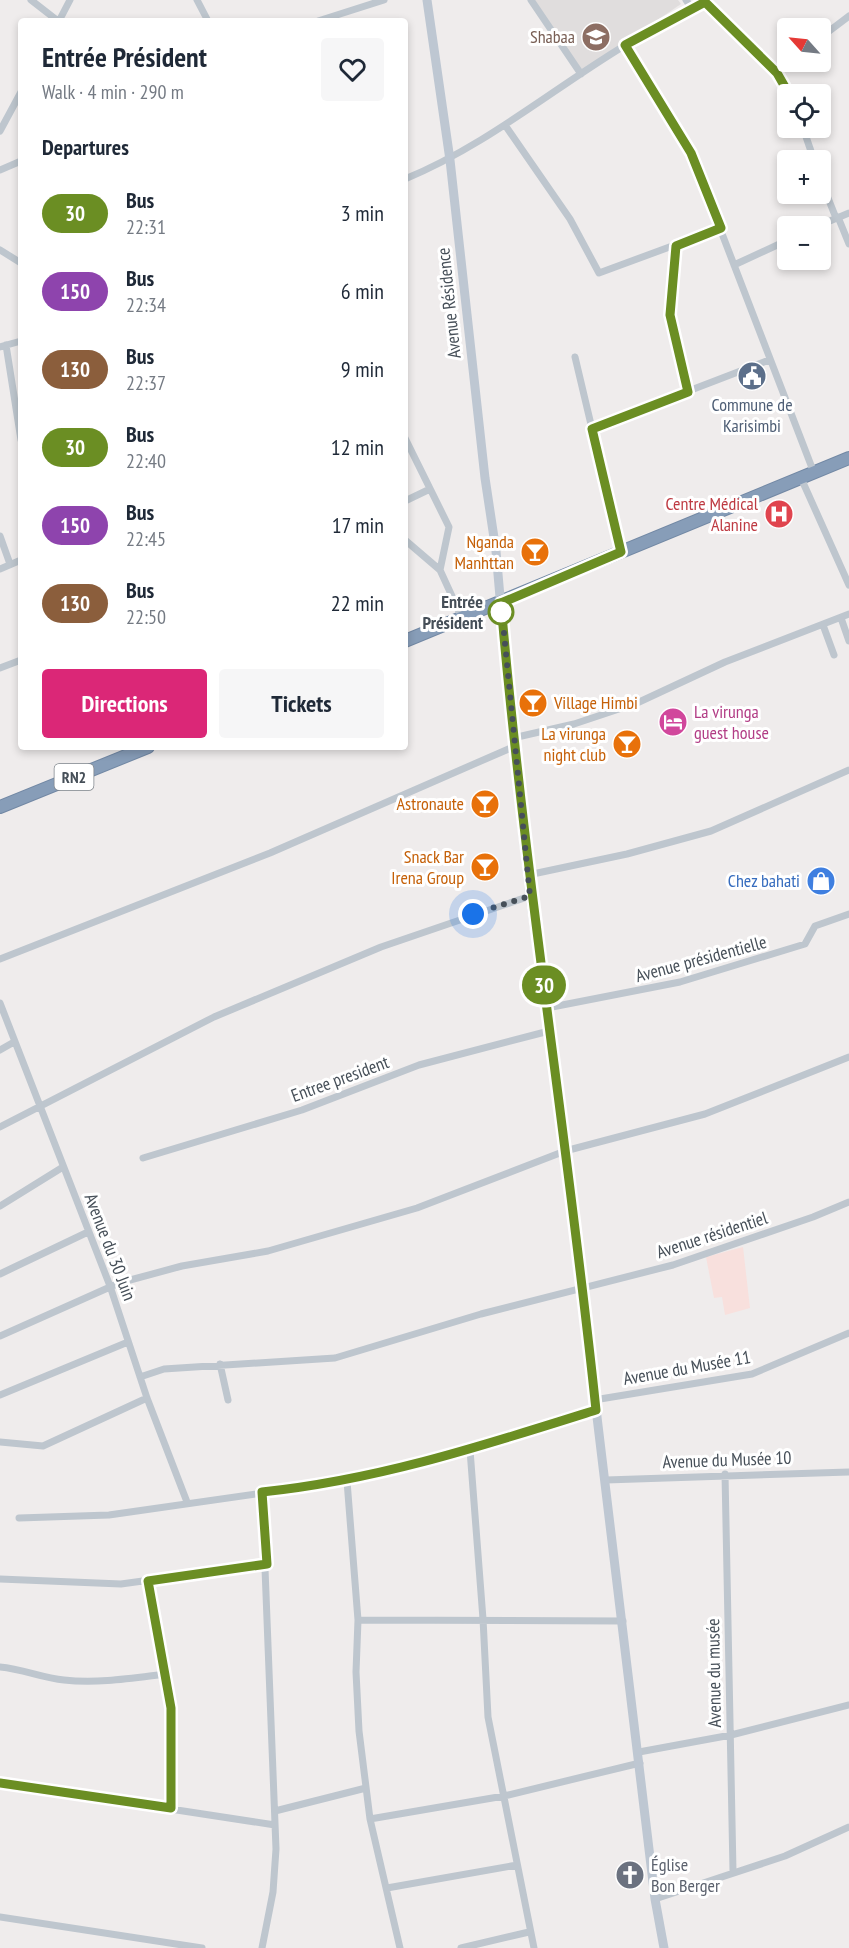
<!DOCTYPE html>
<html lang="en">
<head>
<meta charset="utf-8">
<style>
  :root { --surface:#fff; --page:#f6f6f7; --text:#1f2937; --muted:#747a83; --accent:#db2777 }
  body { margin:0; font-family:"PT Sans Narrow",sans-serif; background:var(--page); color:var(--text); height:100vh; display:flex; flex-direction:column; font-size:22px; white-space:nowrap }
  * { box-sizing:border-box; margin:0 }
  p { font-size:20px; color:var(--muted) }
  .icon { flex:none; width:33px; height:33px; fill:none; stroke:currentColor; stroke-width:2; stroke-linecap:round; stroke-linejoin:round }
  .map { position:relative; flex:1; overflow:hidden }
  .sheet { position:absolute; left:18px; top:18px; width:390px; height:732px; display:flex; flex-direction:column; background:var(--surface); border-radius:6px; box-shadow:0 3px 9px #0003 }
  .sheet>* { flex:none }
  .badge { padding:0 12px; border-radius:20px; font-size:21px; line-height:39px }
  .needle { width:39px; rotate:297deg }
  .tools { position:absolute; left:777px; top:18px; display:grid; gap:12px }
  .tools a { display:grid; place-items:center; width:54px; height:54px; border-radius:6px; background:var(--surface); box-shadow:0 3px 9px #0003; font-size:30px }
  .you { position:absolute; width:30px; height:30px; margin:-15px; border:4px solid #fff; border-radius:50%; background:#1a73e8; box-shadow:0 0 0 9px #1a73e833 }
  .map>.badge { position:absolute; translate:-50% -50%; box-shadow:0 0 0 3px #fff }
  h2 { padding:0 24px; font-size:22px; line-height:54px }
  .round { display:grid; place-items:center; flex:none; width:63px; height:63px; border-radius:6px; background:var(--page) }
  .head { display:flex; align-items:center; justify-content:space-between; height:102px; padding:0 24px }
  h1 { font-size:28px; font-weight:700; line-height:45px }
  .cta { display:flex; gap:12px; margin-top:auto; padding:12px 24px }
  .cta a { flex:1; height:69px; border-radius:6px; background:var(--accent); color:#fff; font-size:24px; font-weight:700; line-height:69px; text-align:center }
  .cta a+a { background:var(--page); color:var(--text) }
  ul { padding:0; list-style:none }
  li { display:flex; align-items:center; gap:18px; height:78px; padding:0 24px }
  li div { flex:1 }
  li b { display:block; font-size:22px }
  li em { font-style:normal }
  li .badge { min-width:66px; font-weight:700; text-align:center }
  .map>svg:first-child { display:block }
  .education { fill:#e0dddd }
  .medical { fill:#f8e0dd }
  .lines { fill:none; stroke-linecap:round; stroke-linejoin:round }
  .highway-casing { stroke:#7288a4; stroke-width:14 }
  .street { stroke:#bec6ce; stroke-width:7 }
  .secondary { stroke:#bec7d2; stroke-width:9 }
  .highway { stroke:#879db8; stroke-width:12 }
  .line-casing { stroke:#fff; stroke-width:14 }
  .line { stroke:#6b8e23; stroke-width:9 }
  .walk { stroke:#464f58; stroke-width:6; stroke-dasharray:0 10.8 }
  .stop-dot { fill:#fff; stroke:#6b8e23; stroke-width:3 }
  .labels { text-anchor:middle; stroke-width:6; stroke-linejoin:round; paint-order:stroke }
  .shield { fill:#fff; stroke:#7e848a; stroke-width:1.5 }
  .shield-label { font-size:16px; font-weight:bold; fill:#464f58 }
  .education-label { font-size:18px; fill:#785e54; stroke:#fff; text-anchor:end }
  .street-label { font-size:18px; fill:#464f58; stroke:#fff }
  .service-label { font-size:18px; fill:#4e5e75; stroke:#fff }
  .health-label { font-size:18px; fill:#be3a42; stroke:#fff; text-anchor:end }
  .food-label { font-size:18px; fill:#c56008; stroke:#fff; text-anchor:end }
  .stop-label { font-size:18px; font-weight:bold; fill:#464f58; stroke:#fff; text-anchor:end }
  .hotel-label { font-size:18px; fill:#b23c85; stroke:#fff; text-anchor:start }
  .shop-label { font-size:18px; fill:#366cbe; stroke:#fff; text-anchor:end }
  .worship-label { font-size:18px; fill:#5b616d; stroke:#fff; text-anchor:start }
</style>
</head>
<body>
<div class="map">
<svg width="849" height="1948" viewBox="0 0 849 1948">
  <rect width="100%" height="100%" fill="#efecec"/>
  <path class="education" d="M534,0H678L681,4L582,71Z"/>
  <path class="medical" d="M743,1247L750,1308L725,1315L722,1297L714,1298L706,1257Z"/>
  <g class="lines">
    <g class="highway-casing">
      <path id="highway" d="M405,641L849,458
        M0,807L148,747"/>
    </g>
    <path class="street" d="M31,0L58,21
      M197,0L208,21
      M531,0L581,74
      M686,0L693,10
      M705,2L777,73L789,94
      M59,21L70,0
      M318,21L384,0
      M820,38L849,16
      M625,45L691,153L814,473
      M777,73L792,62
      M505,125L570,219L599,273L721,228
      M803,128L814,160
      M0,131L21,92
      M0,170L21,161
      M820,178L836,218
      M405,179C485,146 550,91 624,46C651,29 682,18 709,0
      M838,217L849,244
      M818,226L849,213
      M676,246L670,315L688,392
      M0,250L21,263
      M734,265L788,240
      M6,345L21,440
      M0,347L21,341
      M575,357L621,551
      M592,428L769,360
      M405,438L449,527L440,570
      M801,478L849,585
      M405,501L430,489
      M0,536L10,564
      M405,540L440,570L462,618
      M0,569L21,560
      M841,618L849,641
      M823,625L834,655
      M0,668L21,660
      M513,738L574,724L637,703L725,662L849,614
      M528,875L627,854L711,831L849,770
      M0,959L270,853L513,747
      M0,1003L110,1286L147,1398L187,1502
      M547,1008L680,982L805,944L815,926L849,914
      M0,1050L14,1042
      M0,1127L214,1017L381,947L530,896
      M143,1158L302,1110L419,1065L549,1031
      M0,1206L63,1167
      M0,1274L88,1232
      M0,1336L119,1283L182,1266L268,1251L417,1208L565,1151L705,1114L849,1057
      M220,1364L228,1400
      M140,1377L164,1369L335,1358L481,1314L673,1265L813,1217L849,1202
      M0,1395L128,1342
      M594,1400L752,1374L849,1333
      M0,1442L43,1446L147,1398
      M470,1450L483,1619L488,1717L534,1948
      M725,1474L733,1871
      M606,1480L849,1472
      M347,1481L358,1620L356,1672L359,1731L370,1819L400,1948
      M19,1518L109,1515L347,1481L434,1461L596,1410
      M0,1579L121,1584L267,1564
      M148,1581L171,1708V1808
      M358,1620L623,1621
      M0,1667C23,1669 42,1678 64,1680C97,1684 133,1678 166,1674
      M639,1752L731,1735L849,1705
      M0,1783L275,1825
      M275,1811L366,1788
      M370,1819L504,1796L640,1763
      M387,1888L517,1865
      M655,1899L785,1856L849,1827
      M0,1917L202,1948
      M262,1948L273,1892L276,1849L262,1492
      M461,1948L529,1932"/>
    <path class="secondary" d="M427,0L450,160L485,478L496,551L513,747L530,896L565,1151L655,1899L664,1948"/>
    <use href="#highway" class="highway"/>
  </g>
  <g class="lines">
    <g class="line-casing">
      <path id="line" d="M0,1783L171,1808V1708L148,1581L267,1564L262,1492C378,1480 485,1445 596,1410C568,1141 524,873 501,603L621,552L592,429L688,392L670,315L676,246L721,228L691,153L625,45L705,2L777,73L789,94"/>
    </g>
    <use href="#line" class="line"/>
    <path class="walk" d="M473,914L530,896L501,603V612"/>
  </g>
  <defs>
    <g id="school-disc" transform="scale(1.5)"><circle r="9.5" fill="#8d6e63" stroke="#fff"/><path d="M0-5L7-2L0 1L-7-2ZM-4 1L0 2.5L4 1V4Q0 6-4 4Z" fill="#fff"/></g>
    <g id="civic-disc" transform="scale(1.5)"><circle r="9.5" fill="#5c6f8a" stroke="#fff"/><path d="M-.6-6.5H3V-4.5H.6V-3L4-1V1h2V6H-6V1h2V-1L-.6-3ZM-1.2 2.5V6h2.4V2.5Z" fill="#fff"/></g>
    <g id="hospital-disc" transform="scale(1.5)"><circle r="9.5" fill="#e0444e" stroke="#fff"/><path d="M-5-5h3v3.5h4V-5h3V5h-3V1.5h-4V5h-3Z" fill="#fff"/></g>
    <g id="bar-disc" transform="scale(1.5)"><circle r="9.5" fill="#e8710a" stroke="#fff"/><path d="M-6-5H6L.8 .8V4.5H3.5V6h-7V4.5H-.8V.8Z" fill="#fff"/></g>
    <g id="hotel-disc" transform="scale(1.5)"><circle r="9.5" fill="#d1479c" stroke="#fff"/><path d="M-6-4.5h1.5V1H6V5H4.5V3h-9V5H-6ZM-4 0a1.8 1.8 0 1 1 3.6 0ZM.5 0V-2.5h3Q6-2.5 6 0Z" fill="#fff"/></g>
    <g id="shop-disc" transform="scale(1.5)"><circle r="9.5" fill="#3f7fe0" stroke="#fff"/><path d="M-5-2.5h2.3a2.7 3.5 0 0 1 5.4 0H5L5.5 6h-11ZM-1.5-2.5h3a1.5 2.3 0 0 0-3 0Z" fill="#fff"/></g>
    <g id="church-disc" transform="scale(1.5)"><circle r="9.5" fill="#6b7280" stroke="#fff"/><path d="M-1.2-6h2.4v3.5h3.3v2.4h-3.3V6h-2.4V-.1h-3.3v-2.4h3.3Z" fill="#fff"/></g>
  </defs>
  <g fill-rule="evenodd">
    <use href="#school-disc" x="596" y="37"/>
    <use href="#civic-disc" x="752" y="376"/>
    <use href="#hospital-disc" x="779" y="514"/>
    <use href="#bar-disc" x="535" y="552"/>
    <use href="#bar-disc" x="533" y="703"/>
    <use href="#hotel-disc" x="673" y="722"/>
    <use href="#bar-disc" x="627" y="744"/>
    <use href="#bar-disc" x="485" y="804"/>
    <use href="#bar-disc" x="485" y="867"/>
    <use href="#shop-disc" x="821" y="881"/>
    <use href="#church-disc" x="630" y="1875"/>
  </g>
  <circle class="stop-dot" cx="501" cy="612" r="12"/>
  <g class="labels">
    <rect class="shield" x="54.5" y="764" width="39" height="26" rx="4.5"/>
    <g class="shield-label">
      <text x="74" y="783">RN2</text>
    </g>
    <g class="education-label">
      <text x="575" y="43">Shabaa</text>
    </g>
    <g class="street-label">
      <text transform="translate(449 303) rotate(-96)" y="6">Avenue Résidence</text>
      <text transform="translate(701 959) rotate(-15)" y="6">Avenue présidentielle</text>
      <text transform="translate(340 1079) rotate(-20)" y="6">Entree president</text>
      <text transform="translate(712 1235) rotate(-18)" y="6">Avenue résidentiel</text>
      <text transform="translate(110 1247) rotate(69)" y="6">Avenue du 30 Juin</text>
      <text transform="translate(687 1368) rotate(-10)" y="6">Avenue du Musée 11</text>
      <text transform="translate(727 1460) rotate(-2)" y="6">Avenue du Musée 10</text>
      <text transform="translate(714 1673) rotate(-91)" y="6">Avenue du musée</text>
    </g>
    <g class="service-label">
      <text x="752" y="411">Commune de<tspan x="752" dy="21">Karisimbi</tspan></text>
    </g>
    <g class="health-label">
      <text x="758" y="510">Centre Médical<tspan x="758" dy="21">Alanine</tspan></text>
    </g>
    <g class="food-label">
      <text x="514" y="548">Nganda<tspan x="514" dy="21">Manhttan</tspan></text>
      <text x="554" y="709" text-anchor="start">Village Himbi</text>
      <text x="606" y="740">La virunga<tspan x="606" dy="21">night club</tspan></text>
      <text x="464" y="810">Astronaute</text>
      <text x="464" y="863">Snack Bar<tspan x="464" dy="21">Irena Group</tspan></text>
    </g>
    <g class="stop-label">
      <text x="483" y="608">Entrée<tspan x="483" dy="21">Président</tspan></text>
    </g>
    <g class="hotel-label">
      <text x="694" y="718">La virunga<tspan x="694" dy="21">guest house</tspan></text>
    </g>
    <g class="shop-label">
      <text x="800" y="887">Chez bahati</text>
    </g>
    <g class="worship-label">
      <text x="651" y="1871">Église<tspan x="651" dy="21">Bon Berger</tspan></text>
    </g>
  </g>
</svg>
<div class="tools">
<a><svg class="needle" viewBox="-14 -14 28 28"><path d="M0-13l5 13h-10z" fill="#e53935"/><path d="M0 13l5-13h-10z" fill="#747a83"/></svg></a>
<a><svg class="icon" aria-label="locate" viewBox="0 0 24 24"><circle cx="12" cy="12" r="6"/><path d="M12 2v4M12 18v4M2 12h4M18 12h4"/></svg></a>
<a>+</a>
<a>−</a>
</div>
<div class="you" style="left:473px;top:914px"></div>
<b class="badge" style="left:544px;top:985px;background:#6b8e23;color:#fff">30</b>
<section class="sheet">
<div class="head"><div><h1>Entrée Président</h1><p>Walk · 4 min · 290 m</p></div><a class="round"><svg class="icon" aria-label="heart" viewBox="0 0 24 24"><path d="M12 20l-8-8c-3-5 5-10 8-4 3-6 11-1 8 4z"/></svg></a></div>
<h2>Departures</h2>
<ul>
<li><span class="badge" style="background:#6b8e23;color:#fff">30</span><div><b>Bus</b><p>22:31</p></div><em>3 min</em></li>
<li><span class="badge" style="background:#8e44ad;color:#fff">150</span><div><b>Bus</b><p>22:34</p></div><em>6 min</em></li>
<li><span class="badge" style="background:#8b5e3c;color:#fff">130</span><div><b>Bus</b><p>22:37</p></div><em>9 min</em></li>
<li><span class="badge" style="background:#6b8e23;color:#fff">30</span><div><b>Bus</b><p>22:40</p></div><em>12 min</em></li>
<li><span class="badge" style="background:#8e44ad;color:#fff">150</span><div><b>Bus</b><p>22:45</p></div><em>17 min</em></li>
<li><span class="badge" style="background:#8b5e3c;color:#fff">130</span><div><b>Bus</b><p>22:50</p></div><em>22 min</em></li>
</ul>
<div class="cta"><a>Directions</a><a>Tickets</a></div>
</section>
</div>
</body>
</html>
